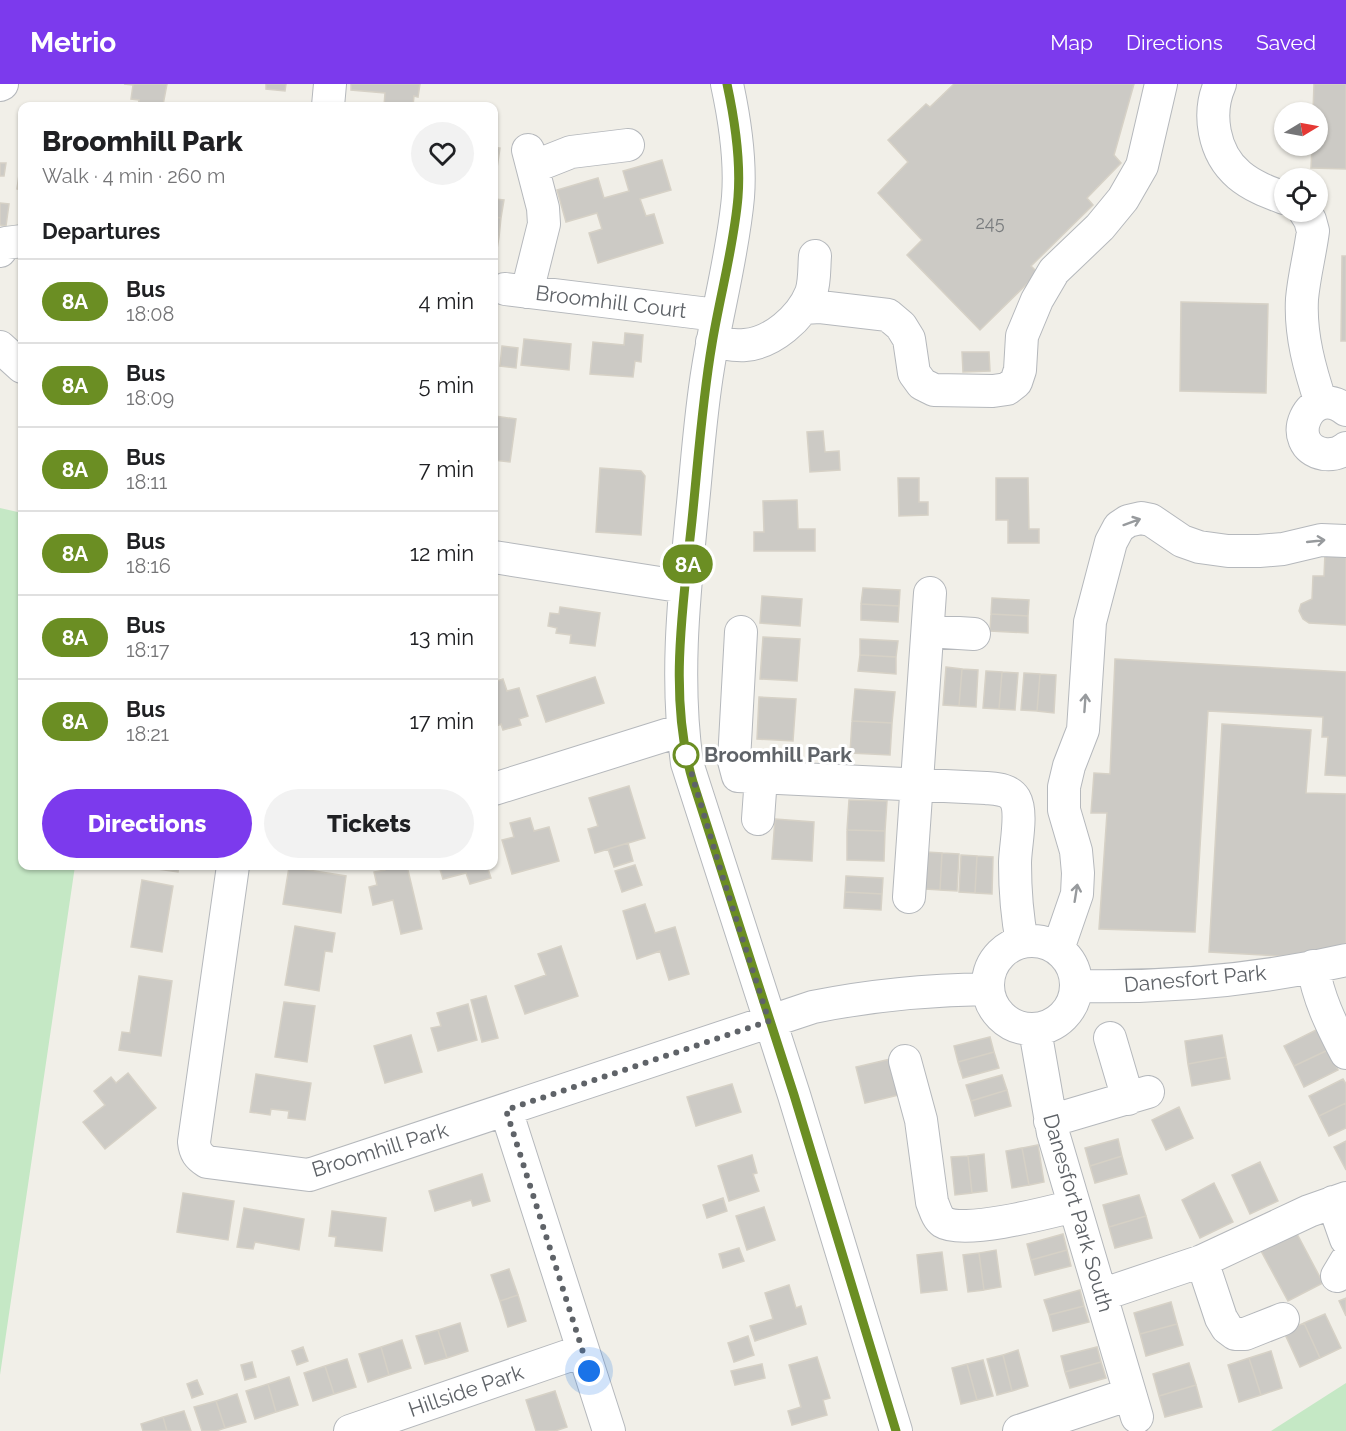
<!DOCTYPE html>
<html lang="en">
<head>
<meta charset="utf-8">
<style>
  :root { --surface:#fff; --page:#f2f2f2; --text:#202124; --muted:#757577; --line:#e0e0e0; --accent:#7c3aed }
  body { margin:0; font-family:Raleway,sans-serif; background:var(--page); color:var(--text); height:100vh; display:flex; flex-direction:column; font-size:22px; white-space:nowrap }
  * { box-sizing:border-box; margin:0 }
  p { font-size:20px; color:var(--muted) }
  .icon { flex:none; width:33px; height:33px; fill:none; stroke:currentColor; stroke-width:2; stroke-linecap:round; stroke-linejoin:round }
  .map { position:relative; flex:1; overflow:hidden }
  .panel { position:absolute; left:18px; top:18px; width:480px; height:768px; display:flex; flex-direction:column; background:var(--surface); border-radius:12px; box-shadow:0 2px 4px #0004 }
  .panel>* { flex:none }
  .badge { padding:0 12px; border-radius:20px; font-size:21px; line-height:39px }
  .needle { width:39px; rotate:80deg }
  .controls { position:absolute; left:1274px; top:18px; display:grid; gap:12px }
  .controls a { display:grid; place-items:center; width:54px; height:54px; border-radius:50%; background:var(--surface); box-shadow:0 2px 4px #0004; font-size:30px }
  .you { position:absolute; width:30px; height:30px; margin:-15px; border:4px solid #fff; border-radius:50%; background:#1a73e8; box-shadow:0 0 0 9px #1a73e833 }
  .map>.badge { position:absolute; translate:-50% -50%; box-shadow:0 0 0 3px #fff }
  h2 { padding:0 24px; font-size:22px; line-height:54px }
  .round { display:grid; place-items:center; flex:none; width:63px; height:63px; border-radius:32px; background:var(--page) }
  .headline { display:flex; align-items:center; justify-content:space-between; height:102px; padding:0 24px }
  h1 { font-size:28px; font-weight:800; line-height:45px }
  .action { display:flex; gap:12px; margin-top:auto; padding:12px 24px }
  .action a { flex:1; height:69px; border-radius:36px; background:var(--accent); color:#fff; font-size:24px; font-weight:800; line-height:69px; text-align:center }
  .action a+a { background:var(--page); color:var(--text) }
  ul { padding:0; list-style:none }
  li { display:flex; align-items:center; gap:18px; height:84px; padding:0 24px; border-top:2px solid var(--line) }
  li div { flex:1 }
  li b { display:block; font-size:22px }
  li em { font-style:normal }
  li .badge { min-width:66px; font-weight:700; text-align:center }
  header { display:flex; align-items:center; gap:36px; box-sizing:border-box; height:84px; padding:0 30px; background:var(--accent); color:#fff }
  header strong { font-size:28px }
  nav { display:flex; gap:33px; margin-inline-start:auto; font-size:21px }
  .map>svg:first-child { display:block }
  .green { fill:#c5e8c5 }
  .building { fill:#cccac5; stroke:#d6d1c6; stroke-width:1.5 }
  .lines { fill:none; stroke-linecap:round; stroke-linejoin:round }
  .minor-casing { stroke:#b5b8bc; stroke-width:34 }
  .minor { stroke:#fff; stroke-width:32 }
  .oneway { stroke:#979a9d }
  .line-casing { stroke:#fff; stroke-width:14 }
  .line { stroke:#6b8e23; stroke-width:9 }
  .walk { stroke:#5f6368; stroke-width:6; stroke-dasharray:0 10.8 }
  .stop-dot { fill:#fff; stroke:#6b8e23; stroke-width:3 }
  .labels { text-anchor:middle; stroke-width:6; stroke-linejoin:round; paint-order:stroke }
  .number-label { font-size:18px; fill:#7a7d7f }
  .street-label { font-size:21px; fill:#5f6368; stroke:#fff }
  .stop-label { font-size:21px; font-weight:bold; fill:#5f6368; stroke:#fff; text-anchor:start }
</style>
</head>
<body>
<header>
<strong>Metrio</strong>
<nav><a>Map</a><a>Directions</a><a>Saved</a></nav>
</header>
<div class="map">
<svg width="1346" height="1347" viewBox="0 0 1346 1347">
  <rect width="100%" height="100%" fill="#f1efe8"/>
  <path class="green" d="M0,424L22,429V782H75L0,1291Z
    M1346,1299V1347H1271Z"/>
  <path class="building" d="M124,0H167L163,21L176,22H138L139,16L131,15L133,1Z
    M266,0H286L285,7L266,5Z
    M351,0H420L418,13L414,12L413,22H384L385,9L351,6Z
    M954,0H1134L1114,71L1121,79L1087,114L1093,121L1031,182L1038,189L980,246L907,171L922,156L878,109L908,78L888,56L926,20L930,23Z
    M1314,0H1346V85L1311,84L1312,62H1317V28H1313Z
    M494,63L500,64L497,84L494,83Z
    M21,76H22V106L17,105Z
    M662,76L671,106L640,115L646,132L654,130L663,159L598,179L589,149L602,145L597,129L566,138L557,106L598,94L604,114L629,107L623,87Z
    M0,79H6L4,92H0Z
    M494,115L504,116L501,134L494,133Z
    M0,119L9,120L6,142L0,141Z
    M494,133L501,134L499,153L494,152Z
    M494,152L499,153L496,171H494Z
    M1342,172H1346V257H1341Z
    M1181,218L1268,220L1266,309L1180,307Z
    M625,249L643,251L641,278L635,277L633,293L590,290L593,258L624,261Z
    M524,255L571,260L569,286L521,281Z
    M502,262L518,264L516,284L500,282Z
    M962,268H989L990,287L963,288Z
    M495,332L516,335L510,378L494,376Z
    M823,347L825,368L839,367L840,386L810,388L807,348Z
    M600,384L641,387L645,392L641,451L596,448Z
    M898,394H919V418H928V431L899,432Z
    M996,394H1028L1029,445H1039V459H1008V436H996Z
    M797,416L798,445H815V467H754V448H764L763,417Z
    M1325,469L1346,470V541L1309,539L1303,535L1299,527L1301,520L1312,515L1313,492H1324Z
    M863,504L900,506L899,522L861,520Z
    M762,512L802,515L800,542L760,539Z
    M992,514L1029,516L1028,532L991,530Z
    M861,520L899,522L898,538L861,536Z
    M560,523L600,529L595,562L570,559L571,551L556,549L557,544L548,542L550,529L559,530Z
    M991,530L1028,532V549L990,547Z
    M763,553L800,555L797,597L760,595Z
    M860,555L898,557L896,573L860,571Z
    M860,571L896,573V590L858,587Z
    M1115,575L1346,588V692L1325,691L1328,653H1322L1323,633L1208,627L1195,848L1099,845L1107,729H1091L1094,689L1110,690Z
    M946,583L962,585L959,622L943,621Z
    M962,585L978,586L976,623L959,622Z
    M986,587L1002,588L999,625L983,624Z
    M1002,588L1018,589L1015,626L999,625Z
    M1024,589L1040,590L1037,627L1021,626Z
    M1040,590L1056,591L1054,629L1037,627Z
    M595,593L604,619L546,638L537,612Z
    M503,595L507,607L519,604L528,632L519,635L521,641L503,646L501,640L494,643V598Z
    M855,605L895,608L892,639L852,637Z
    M759,613L796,615L793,657L757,655Z
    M852,637L892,639L890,671L850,669Z
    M1222,640L1311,646L1306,709L1346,710V859L1333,864L1281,872L1209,868Z
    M629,702L645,754L595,769L588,745L598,742L589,714Z
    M849,716L887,717L885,747L847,746Z
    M530,734L534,747L549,743L559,777L512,790L502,756L514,753L510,739Z
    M775,735L814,738L812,777L772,775Z
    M847,746L885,747L884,777L847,776Z
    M628,759L633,777L614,783L608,765Z
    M926,768L942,769L940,806L925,805Z
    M942,769L959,770L957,807L940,806Z
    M961,771L977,772L975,809L959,808Z
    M977,772L993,773L992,810L975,809Z
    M635,781L642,801L622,808L615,787Z
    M136,782H179L178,788Z
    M385,782H407L422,845L401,850L393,816L373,821L369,803L377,801L374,788L385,786Z
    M439,782H487L491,794L470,800L466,789L443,795Z
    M289,783L346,792L341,829L283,820Z
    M846,792L883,794L882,810L845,808Z
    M142,796L173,802L162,868L131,863Z
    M845,808L882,810L881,826L844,824Z
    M645,820L655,849L675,843L689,890L669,896L660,867L637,875L623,827Z
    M295,842L335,849L332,868L325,867L319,907L285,901Z
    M561,862L578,912L525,930L515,902L546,891L538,870Z
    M139,892L172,897L161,972L119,966L122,948L130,949Z
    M486,912L498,954L482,958L471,916Z
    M284,918L315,922L307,978L275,973Z
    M468,920L477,956L438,967L431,944L441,942L437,929Z
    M1318,945L1328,966L1294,982L1284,962Z
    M411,951L422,988L385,999L374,962Z
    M1222,951L1226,973L1188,980L1185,957Z
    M990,953L994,968L958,978L954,962Z
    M1328,966L1338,986L1304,1003L1294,982Z
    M994,968L999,984L963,994L958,978Z
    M1226,973L1230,995L1192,1002L1188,980Z
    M895,974L903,1010L865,1019L856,983Z
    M128,989L156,1024L105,1065L83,1038L105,1021L94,1007L111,993L116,999Z
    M256,990L311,999L305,1036L288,1034L289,1027L271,1025L270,1031L250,1028Z
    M1002,991L1007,1006L971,1017L966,1001Z
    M1343,995L1346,1000V1019L1319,1032L1309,1012Z
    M732,1000L741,1028L696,1042L687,1013Z
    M1007,1006L1011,1022L975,1032L971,1017Z
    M1346,1019V1044L1329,1052L1319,1032Z
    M1179,1023L1193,1054L1166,1066L1152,1036Z
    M1118,1055L1122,1072L1090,1082L1085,1064Z
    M1346,1057V1086L1334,1063Z
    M1038,1061L1044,1098L1029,1101L1022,1064Z
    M1022,1064L1029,1101L1012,1104L1006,1067Z
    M984,1070L987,1107L972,1109L968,1072Z
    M752,1071L757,1089L753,1090L759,1107L729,1117L718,1082Z
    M968,1072L972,1109L955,1111L951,1073Z
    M1122,1072L1127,1090L1095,1099L1090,1082Z
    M1260,1078L1278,1117L1250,1130L1232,1091Z
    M482,1090L490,1117L473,1122L471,1116L435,1127L429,1107Z
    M1214,1099L1233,1138L1200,1154L1182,1116Z
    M183,1109L234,1117L228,1156L177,1148Z
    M1139,1111L1146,1132L1109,1143L1103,1121Z
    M723,1114L727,1127L707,1134L703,1121Z
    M764,1123L775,1156L747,1166L736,1132Z
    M244,1124L304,1135L299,1166L255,1158L253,1165L237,1163Z
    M332,1127L386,1134L382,1167L335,1162L336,1153L329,1152Z
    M1146,1132L1152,1154L1115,1164L1109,1143Z
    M1295,1146L1323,1199L1288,1217L1260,1165Z
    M1063,1150L1067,1166L1031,1176L1027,1160Z
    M739,1164L744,1177L723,1184L719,1170Z
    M996,1166L1001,1203L984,1206L979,1169Z
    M1067,1166L1071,1182L1035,1191L1031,1176Z
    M942,1168L947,1206L921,1209L917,1171Z
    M979,1169L984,1206L968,1208L963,1171Z
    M509,1185L518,1211L500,1217L491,1191Z
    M789,1201L796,1224L801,1222L806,1240L755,1257L750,1242L773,1235L765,1209Z
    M1080,1206L1084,1222L1049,1231L1044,1216Z
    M518,1211L526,1237L508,1243L500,1217Z
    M1346,1214V1232L1339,1217Z
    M1171,1218L1177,1240L1140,1250L1134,1229Z
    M1084,1222L1089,1238L1053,1247L1049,1231Z
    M1325,1230L1341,1264L1320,1274L1304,1239Z
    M460,1239L468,1267L447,1274L438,1246Z
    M1304,1239L1320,1274L1300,1283L1284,1248Z
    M1177,1240L1183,1261L1146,1272L1140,1250Z
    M438,1246L447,1274L425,1280L416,1252Z
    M748,1252L754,1271L734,1278L728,1259Z
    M402,1256L411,1284L389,1291L381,1263Z
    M303,1263L308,1277L297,1281L292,1267Z
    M381,1263L389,1291L368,1298L359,1270Z
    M1097,1263L1101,1278L1065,1288L1061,1272Z
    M1018,1266L1028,1302L1012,1307L1003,1271Z
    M1271,1267L1282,1304L1261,1311L1249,1274Z
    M1003,1271L1012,1307L997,1311L987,1275Z
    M817,1273L830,1314L823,1316L827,1331L792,1341L788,1327L801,1323L789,1281Z
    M1249,1274L1261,1311L1239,1318L1228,1281Z
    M347,1275L356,1303L334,1310L325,1282Z
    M983,1276L993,1312L977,1316L967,1280Z
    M252,1278L256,1293L245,1296L241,1281Z
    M1101,1278L1106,1294L1070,1304L1065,1288Z
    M1189,1279L1196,1301L1159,1312L1153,1290Z
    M762,1280L765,1294L735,1301L731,1287Z
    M967,1280L977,1316L961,1320L952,1284Z
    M325,1282L334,1310L313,1317L304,1289Z
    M289,1293L298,1321L276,1328L268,1300Z
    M197,1296L203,1310L192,1314L187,1300Z
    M268,1300L276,1328L255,1335L246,1307Z
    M1196,1301L1202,1323L1165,1333L1159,1312Z
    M555,1307L567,1343L555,1347H536L526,1316Z
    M237,1310L246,1338L225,1344L216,1317Z
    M216,1317L225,1344L216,1347H202L194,1323Z
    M184,1327L191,1347H167L163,1333Z
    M163,1333L167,1347H143L141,1340Z"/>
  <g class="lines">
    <g class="minor-casing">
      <path id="minor" d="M727,0C735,37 741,75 738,113C733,170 717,227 708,284C700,332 697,381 692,429C684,512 675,595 687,679L794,1011L896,1347
        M1220,0C1207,29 1213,69 1239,91C1252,102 1268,108 1284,114
        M0,1L2,0
        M328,22L330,0
        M533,83L571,68L628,61
        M1305,128L1310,136L1313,147C1310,170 1304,192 1302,215C1300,251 1310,286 1321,319
        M0,167L6,159L22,157
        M505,205L717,231
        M527,208L544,140L543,124L528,66
        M803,224L820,223L888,231L901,242L909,255L914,289L922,300L934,306L993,307L1007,305L1016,298L1020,286L1022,252L1037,216L1054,187L1100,143L1123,115L1142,82L1161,0
        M712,258C723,259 734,262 745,261C772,259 801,234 811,209C815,198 814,183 815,172
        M0,263L22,283
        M1346,326C1309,297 1282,362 1324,370C1332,371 1340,369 1346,364
        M494,473L685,503
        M928,547L974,550
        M741,548L734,677L738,692L986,704C996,705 1009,705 1015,715C1023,729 1015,763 1015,779C1015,806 1017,832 1022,858
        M494,705L682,646
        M758,735L761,693
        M233,782L194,1058C195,1068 198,1072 207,1078L309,1091L813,923C872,911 928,906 988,905
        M909,813L930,509
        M988 901a44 44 0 1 1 88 0a44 44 0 1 1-88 0Z
        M1058,865L1077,810L1078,789L1076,767L1064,726V703L1069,682L1083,646L1090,538L1111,458L1119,443L1128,437L1141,434L1151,436L1182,457L1199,463L1228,467H1259L1283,465L1321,456L1346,457
        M1313,882C1318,914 1331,940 1346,969
        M1077,902C1167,904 1259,896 1346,876
        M1035,946L1053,1049L1137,1333
        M1110,954L1128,1015
        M905,977L921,1036L932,1118C935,1125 937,1134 943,1138C963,1151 1050,1128 1074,1122
        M506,1026L609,1347
        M1050,1037L1148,1008
        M1333,1118L1346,1155
        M1202,1177L1221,1234L1227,1244L1235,1250H1245L1283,1235
        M1337,1192L1346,1177
        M1101,1211L1202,1177L1309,1127L1346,1114
        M350,1347L582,1267
        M1019,1347L1130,1310"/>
    </g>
    <use href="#minor" class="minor"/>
  </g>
  <defs><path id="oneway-shaft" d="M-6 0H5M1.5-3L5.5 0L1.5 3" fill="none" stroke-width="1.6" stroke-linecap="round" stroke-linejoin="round" transform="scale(1.5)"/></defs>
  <g class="oneway">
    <use href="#oneway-shaft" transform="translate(1132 438) rotate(-20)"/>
    <use href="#oneway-shaft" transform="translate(1316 457) rotate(-6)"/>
    <use href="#oneway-shaft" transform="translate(1085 619) rotate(-86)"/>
    <use href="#oneway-shaft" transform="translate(1076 809) rotate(-81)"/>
  </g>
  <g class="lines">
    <g class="line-casing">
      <path id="line" d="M727,0C735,37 741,75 738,113C734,162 720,211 712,260C702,318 698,378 692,436C683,521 668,615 693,698L794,1011L896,1347"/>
    </g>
    <use href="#line" class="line"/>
    <path class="walk" d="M589,1287L506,1026L769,937L723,794L686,671"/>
  </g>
  <circle class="stop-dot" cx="686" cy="671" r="12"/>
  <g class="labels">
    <g class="number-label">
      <text x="990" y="145">245</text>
    </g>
    <g class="street-label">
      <text transform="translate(611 218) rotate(7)" y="7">Broomhill Court</text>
      <text transform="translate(1195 895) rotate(-5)" y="7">Danesfort Park</text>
      <text transform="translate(380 1066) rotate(-17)" y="7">Broomhill Park</text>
      <text transform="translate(1078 1129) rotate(74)" y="7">Danesfort Park South</text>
      <text transform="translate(466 1307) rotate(-19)" y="7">Hillside Park</text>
    </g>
    <g class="stop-label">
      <text x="704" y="678">Broomhill Park</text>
    </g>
  </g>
</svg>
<div class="controls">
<a><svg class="needle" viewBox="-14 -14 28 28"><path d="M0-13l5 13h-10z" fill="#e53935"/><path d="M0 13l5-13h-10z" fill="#757577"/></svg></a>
<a><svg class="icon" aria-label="locate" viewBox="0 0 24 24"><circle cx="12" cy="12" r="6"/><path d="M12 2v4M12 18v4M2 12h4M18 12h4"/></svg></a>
</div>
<div class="you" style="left:589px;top:1287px"></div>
<b class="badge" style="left:688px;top:480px;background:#6b8e23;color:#fff">8A</b>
<section class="panel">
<div class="headline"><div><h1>Broomhill Park</h1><p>Walk · 4 min · 260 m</p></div><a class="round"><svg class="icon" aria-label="heart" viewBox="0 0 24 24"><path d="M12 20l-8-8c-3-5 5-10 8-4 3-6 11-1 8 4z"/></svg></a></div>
<h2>Departures</h2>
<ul>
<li><span class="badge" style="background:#6b8e23;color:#fff">8A</span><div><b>Bus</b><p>18:08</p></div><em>4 min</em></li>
<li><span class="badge" style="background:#6b8e23;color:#fff">8A</span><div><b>Bus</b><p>18:09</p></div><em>5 min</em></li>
<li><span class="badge" style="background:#6b8e23;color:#fff">8A</span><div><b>Bus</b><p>18:11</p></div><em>7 min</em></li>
<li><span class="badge" style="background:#6b8e23;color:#fff">8A</span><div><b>Bus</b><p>18:16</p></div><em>12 min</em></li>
<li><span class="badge" style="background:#6b8e23;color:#fff">8A</span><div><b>Bus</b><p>18:17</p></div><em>13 min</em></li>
<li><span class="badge" style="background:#6b8e23;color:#fff">8A</span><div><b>Bus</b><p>18:21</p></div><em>17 min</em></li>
</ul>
<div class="action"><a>Directions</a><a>Tickets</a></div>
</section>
</div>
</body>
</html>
